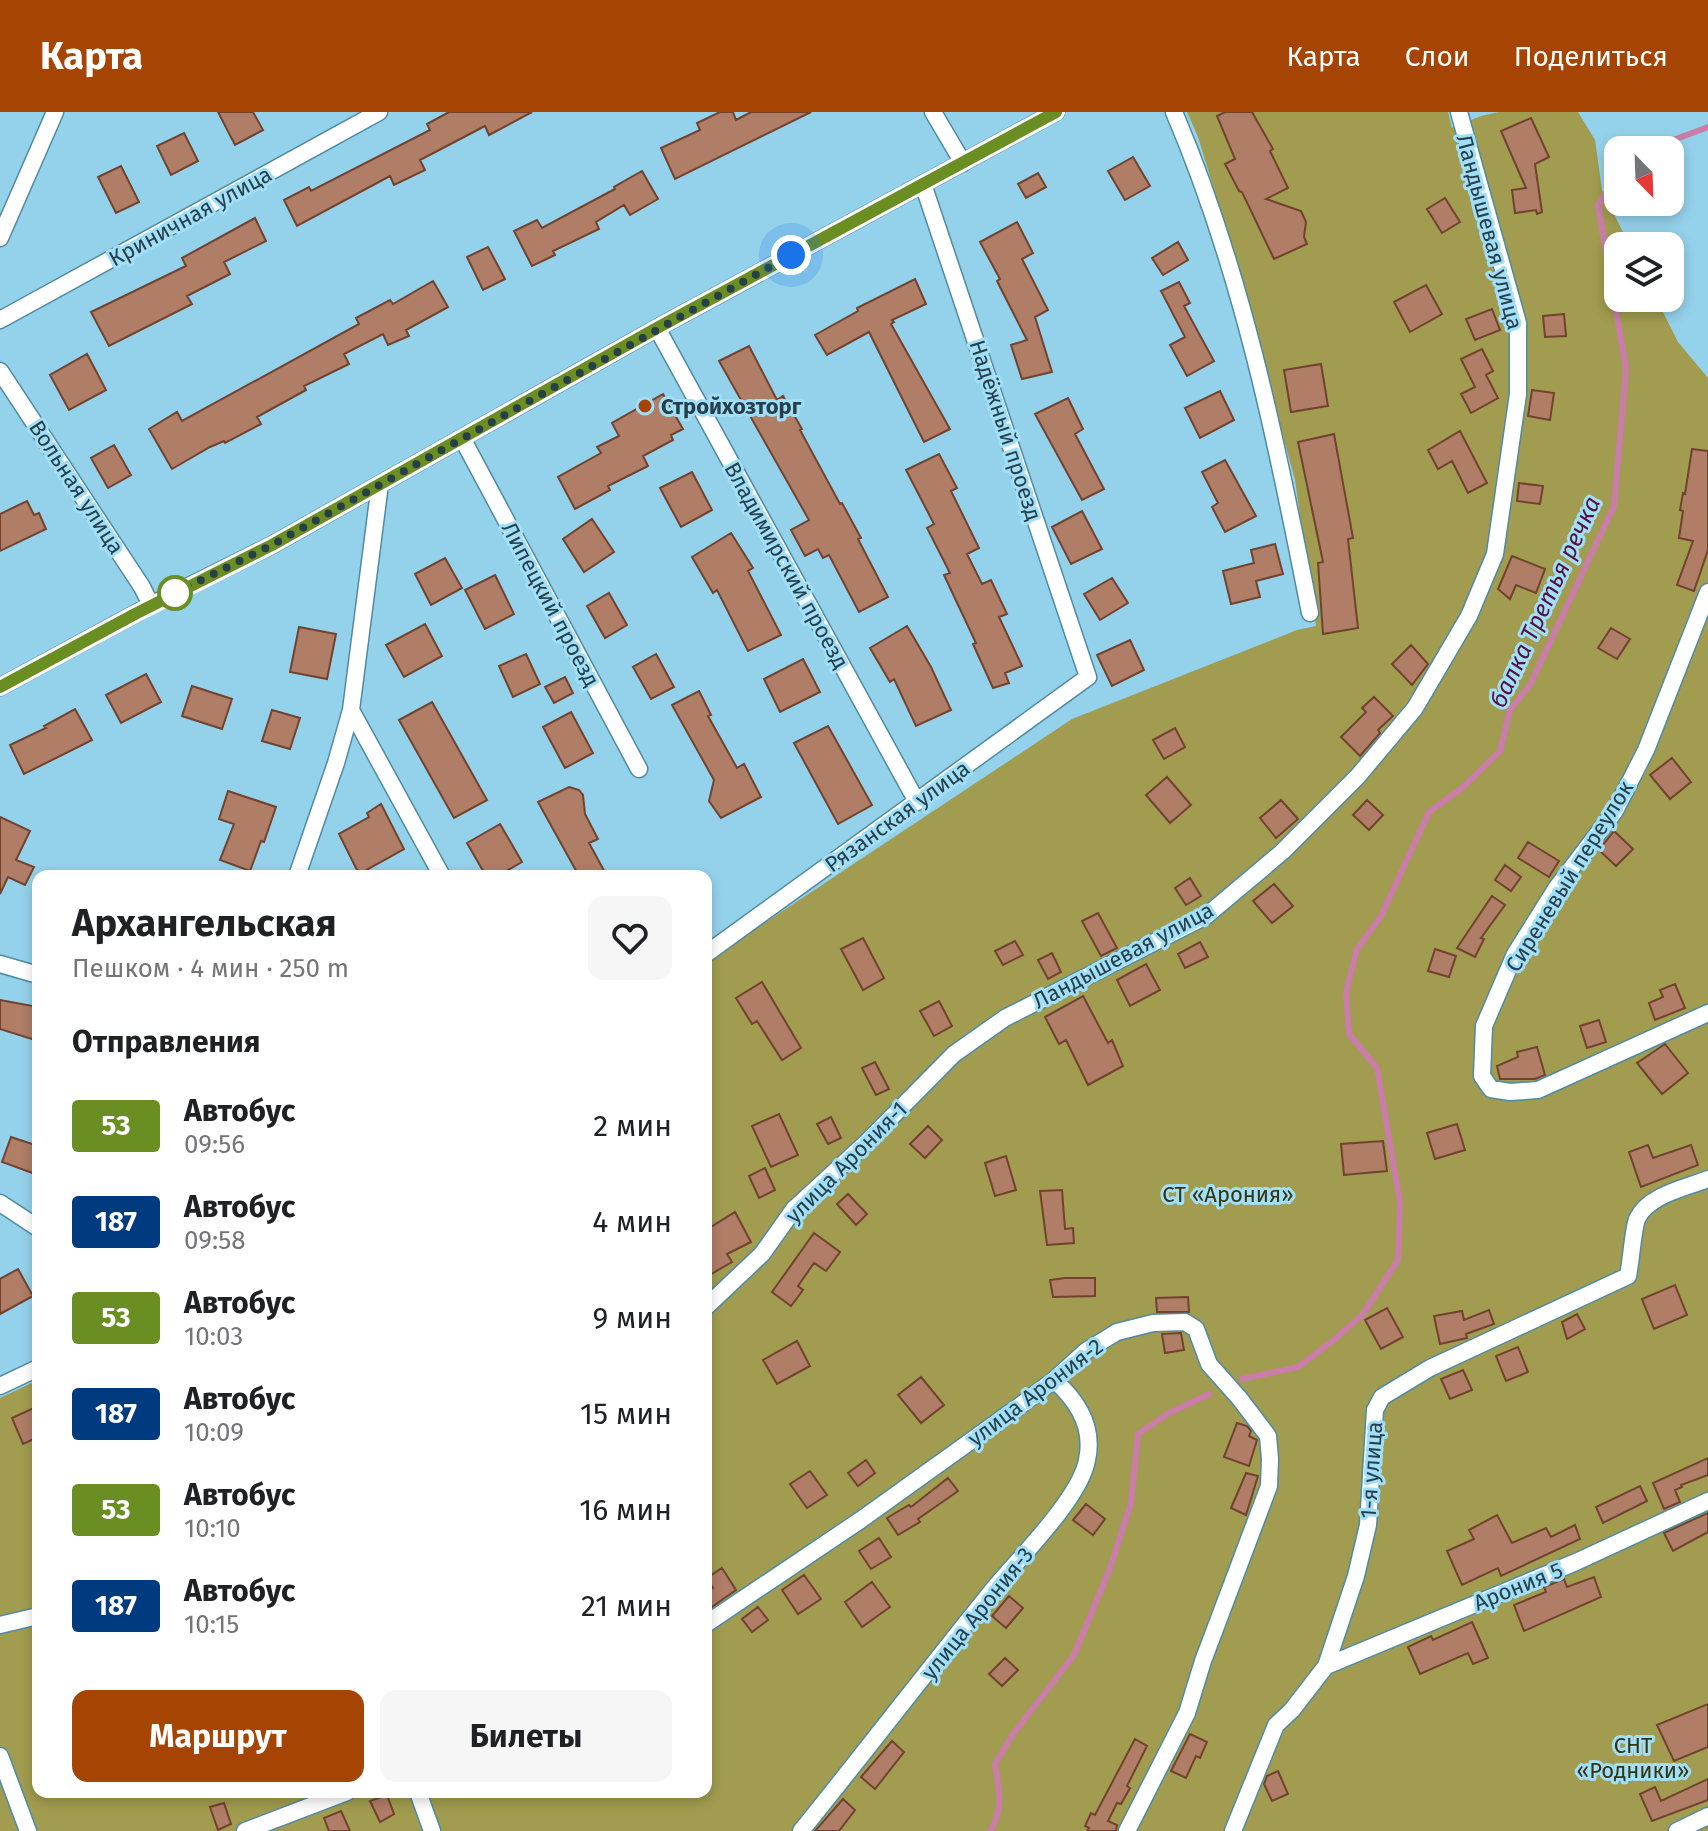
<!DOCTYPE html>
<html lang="ru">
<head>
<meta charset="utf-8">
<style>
  :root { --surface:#fff; --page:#f6f6f6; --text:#202124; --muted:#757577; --accent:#a64403 }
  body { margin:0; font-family:"Fira Sans",sans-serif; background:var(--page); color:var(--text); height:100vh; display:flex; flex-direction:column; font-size:30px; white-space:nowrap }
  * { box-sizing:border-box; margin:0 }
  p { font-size:26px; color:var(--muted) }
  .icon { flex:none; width:44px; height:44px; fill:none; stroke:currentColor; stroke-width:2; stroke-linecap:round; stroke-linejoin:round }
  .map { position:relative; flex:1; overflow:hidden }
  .side { position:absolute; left:32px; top:758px; width:680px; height:928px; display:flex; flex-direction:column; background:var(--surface); border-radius:16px; box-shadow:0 4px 12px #0003 }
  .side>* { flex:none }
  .badge { padding:0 16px; border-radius:6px; font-size:28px; line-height:52px }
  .needle { width:52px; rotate:157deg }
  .fabs { position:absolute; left:1604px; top:24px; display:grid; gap:16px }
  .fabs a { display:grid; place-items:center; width:80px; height:80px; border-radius:16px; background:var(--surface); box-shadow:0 4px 12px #0003; font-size:40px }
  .you { position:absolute; width:40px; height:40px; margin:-20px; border:6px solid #fff; border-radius:50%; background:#1a73e8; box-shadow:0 0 0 12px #1a73e833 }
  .map>.badge { position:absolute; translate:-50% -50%; box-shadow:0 0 0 4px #fff }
  h2 { padding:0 40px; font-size:30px; line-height:72px }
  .round { display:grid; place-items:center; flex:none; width:84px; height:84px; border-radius:16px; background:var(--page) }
  .summary { display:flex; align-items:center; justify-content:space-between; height:136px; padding:0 40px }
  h1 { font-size:38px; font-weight:700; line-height:60px }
  .button { display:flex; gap:16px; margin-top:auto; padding:16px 40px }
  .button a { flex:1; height:92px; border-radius:16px; background:var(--accent); color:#fff; font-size:32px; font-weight:700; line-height:92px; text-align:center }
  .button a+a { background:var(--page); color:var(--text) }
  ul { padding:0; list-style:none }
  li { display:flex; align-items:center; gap:24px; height:96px; padding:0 40px }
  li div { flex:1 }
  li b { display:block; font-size:30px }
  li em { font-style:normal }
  li .badge { min-width:88px; font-weight:700; text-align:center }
  header { display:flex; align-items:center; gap:48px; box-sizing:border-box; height:112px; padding:0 40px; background:var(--accent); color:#fff }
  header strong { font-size:38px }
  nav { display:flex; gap:44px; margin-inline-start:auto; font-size:28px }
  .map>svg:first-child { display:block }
  .green { fill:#a19c4f }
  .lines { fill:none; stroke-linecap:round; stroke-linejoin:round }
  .stream { stroke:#ca7da9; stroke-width:6 }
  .building { fill:#b07d67; stroke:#71432f; stroke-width:2 }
  .street-casing { stroke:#4f8ba2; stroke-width:19 }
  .street { stroke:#fff; stroke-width:16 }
  .line-casing { stroke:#fff; stroke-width:18 }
  .line { stroke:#6b8e23; stroke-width:12 }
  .walk { stroke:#263f49; stroke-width:8; stroke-dasharray:0 14.4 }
  .poi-dot { fill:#a64403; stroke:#a1def7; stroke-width:3 }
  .stop-dot { fill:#fff; stroke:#6b8e23; stroke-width:4 }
  .labels { text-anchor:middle; stroke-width:6; stroke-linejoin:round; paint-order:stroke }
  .street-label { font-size:22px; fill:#263f49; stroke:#a1def7 }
  .poi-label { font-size:22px; font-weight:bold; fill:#263f49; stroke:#a1def7; text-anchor:start }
  .park-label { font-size:22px; fill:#36340d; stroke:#a1def7 }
  .water-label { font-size:24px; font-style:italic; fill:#56113e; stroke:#a1def7 }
</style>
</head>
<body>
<header>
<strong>Карта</strong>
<nav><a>Карта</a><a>Слои</a><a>Поделиться</a></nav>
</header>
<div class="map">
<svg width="1708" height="1719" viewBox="0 0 1708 1719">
  <rect width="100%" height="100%" fill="#94d1ea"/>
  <path class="green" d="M1187,0H1448L1452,16L1481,4L1499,0H1578L1595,28L1602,78L1630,134H1618V186H1656L1678,230L1708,266V1719H0V1286L38,1268V1680H706V850L1072,607L1297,518L1316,514L1295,368L1224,110L1198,25Z"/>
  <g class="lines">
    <path class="stream" d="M1653,38L1660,33L1708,15
      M1242,1267L1298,1255L1335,1227L1363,1202L1398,1148L1400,1090L1377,956L1349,922L1346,880L1357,837L1381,804L1429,700L1462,676L1500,639L1510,598L1530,573L1614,394L1626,257L1598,93L1618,64
      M990,1719C1004,1698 999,1677 995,1652L1013,1622L1074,1543L1110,1456L1131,1391L1138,1322L1169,1301L1209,1282"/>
  </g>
  <path class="building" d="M218,0H253L263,18L235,33Z
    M449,0H532L489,23L485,14L420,48L425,58L394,73L390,64L297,114L284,88L309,75L311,79L430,18L427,12Z
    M720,0H733L736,8L751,0H811L675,67L661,36L700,18L697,11Z
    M1225,0H1252L1273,37L1270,39L1288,76L1266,87L1301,99L1306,110L1304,125L1307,132L1274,147L1242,80L1239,79L1225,52L1235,47L1217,4Z
    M1531,6L1549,45L1535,52L1542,100L1537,102L1536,98L1515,101L1512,78L1526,76L1501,19Z
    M184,21L198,49L171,63L157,34Z
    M1133,45L1150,74L1125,88L1108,59Z
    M121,54L139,90L116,101L98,65Z
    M642,59L658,87L630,103L624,93L596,110L599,117L553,139L555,143L532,154L514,119L537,108L542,116L615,77L614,75Z
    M1038,61L1046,75L1026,86L1018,72Z
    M1445,86L1460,110L1442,121L1427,97Z
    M255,106L266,129L224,150L230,162L187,184L192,192L109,234L91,200L186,154L182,146Z
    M1017,110L1033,141L1022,147L1048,198L1035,205L1052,260L1022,267L1011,233L1027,228L997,169L1000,167L980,130Z
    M1178,130L1188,148L1163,163L1152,146Z
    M488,135L505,167L483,178L467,145Z
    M915,167L926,192L892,208L894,210L891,212L950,317L924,330L869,220L827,243L815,223L858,199L857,196Z
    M433,169L448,195L406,218L409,224L388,233L383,222L344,242L349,252L304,274L306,278L257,305L261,312L225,331L224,329L210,335L172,357L149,317L177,300L182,309L359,212L356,206L390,188L393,192Z
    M1179,170L1190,191L1184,194L1214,249L1187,264L1170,233L1185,225L1161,179Z
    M1426,173L1442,202L1410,220L1394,190Z
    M1492,197L1500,218L1475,228L1466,207Z
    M1564,202L1566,224L1545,225L1543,204Z
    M749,234L777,288L783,284L802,317L800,318L840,392L842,391L861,426L858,427L888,485L859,500L829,443L823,446L818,437L805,444L791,418L809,408L719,249Z
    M1482,237L1493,259L1486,263L1498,286L1471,301L1461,282L1475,275L1461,247Z
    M87,242L106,278L69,298L50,263Z
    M1321,252L1328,294L1291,300L1284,258Z
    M1532,278L1554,281L1550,308L1528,304Z
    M1220,279L1234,308L1200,326L1185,296Z
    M663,282L683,317L671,323L673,328L643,344L648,354L608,374L610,378L575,397L558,365L601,341L597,335L619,324L612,311Z
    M1068,286L1083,317L1075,322L1104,377L1082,388L1035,302Z
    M1460,319L1487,371L1468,381L1452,349L1438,357L1428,338Z
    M1334,322L1353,426L1348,427L1358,516L1323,522L1318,451L1323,450L1298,330Z
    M114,333L131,363L108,376L91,346Z
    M1692,337L1708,339V438L1694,479L1677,473L1693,429L1679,426L1683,399L1680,398L1683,381L1685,382Z
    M939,342L957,376L951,379L979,436L967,442L982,472L991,468L1007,502L999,505L1022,554L1005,561L1009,571L993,576L973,532L976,531L944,463L950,461L927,416L934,412L906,358Z
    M1225,348L1256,404L1225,420L1212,395L1218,391L1202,360Z
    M692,360L712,398L681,415L660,376Z
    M1519,371L1543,374L1540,392L1517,389Z
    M27,389L34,403L39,401L46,417L0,439V402Z
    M1082,399L1102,437L1071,452L1052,415Z
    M592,407L614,440L584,460L563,427Z
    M731,421L753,456L748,459L781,523L748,539L717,478L713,481L692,445Z
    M1275,432L1283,462L1256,469L1260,485L1231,492L1223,459L1254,451L1251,438Z
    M1512,444L1545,457L1536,481L1516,473L1510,487L1498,477Z
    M445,446L462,476L431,493L415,462Z
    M495,463L514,502L485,517L465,478Z
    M1112,466L1128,491L1100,508L1084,482Z
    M609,481L627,513L605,526L587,494Z
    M425,512L442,544L404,565L386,533Z
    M907,514L931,555L951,598L916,614L894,567L890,570L870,536Z
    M299,515L336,522L327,567L290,560Z
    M1611,516L1630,527L1617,547L1598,536Z
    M1130,528L1144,558L1112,574L1097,543Z
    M1411,533L1428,552L1412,573L1392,552Z
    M526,542L540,572L513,585L499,554Z
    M656,542L674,575L651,587L633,555Z
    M803,547L820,580L780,600L764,567Z
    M146,562L161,590L121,611L106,583Z
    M565,565L573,581L554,591L545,575Z
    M192,574L232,587L222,617L182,604Z
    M699,579L711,603L708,604L737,656L744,652L761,685L721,706L709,689L714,668L672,593Z
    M1374,585L1393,604L1378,618L1380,621L1360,644L1341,625L1366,600L1362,596Z
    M432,590L487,688L454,706L399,608Z
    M75,597L92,628L24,662L10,633L46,616L44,614Z
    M272,598L300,606L290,637L262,629Z
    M571,600L593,641L565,656L543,615Z
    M828,614L872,693L838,712L794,631Z
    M1175,616L1185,635L1164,647L1153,628Z
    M1672,646L1691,670L1670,687L1650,663Z
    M1167,665L1191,693L1170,711L1146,683Z
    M569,675L579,678L583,683L585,702L598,727L589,731L607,764H579L538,690Z
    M228,679L276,695L264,730L261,729L250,759L220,748L234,712L219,707Z
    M1281,688L1298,707L1276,726L1260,706Z
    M1367,688L1383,703L1369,718L1353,703Z
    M381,692L404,737L359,762L339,722L369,705L367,701Z
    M0,705L30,719L16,748L34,755L25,773L8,765L0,782Z
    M500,712L522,750L498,764H486L467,731Z
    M1614,719L1633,737L1616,754L1599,738Z
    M1528,730L1559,749L1549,765L1518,746Z
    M1505,753L1521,765L1511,779L1495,768Z
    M1190,766L1201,784L1186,793L1175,776Z
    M1274,772L1293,794L1272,811L1253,789Z
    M1492,784L1505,793L1481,826L1484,827L1475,845L1457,836Z
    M1098,801L1117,836L1101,844L1082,809Z
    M863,826L884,866L863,878L841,837Z
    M1015,829L1023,843L1003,853L995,839Z
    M1200,830L1208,845L1185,856L1178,842Z
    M1435,837L1456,844L1449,865L1428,859Z
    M1052,841L1061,860L1048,867L1038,848Z
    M1146,852L1160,878L1130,894L1117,868Z
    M762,870L801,936L782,948L757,909L752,912L736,886Z
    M1675,872L1685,896L1655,908L1649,891L1663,885L1660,878Z
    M1083,884L1108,931L1112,928L1123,954L1088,973L1066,928L1059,932L1045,905Z
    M0,888L38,895V929L0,917Z
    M939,889L952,914L934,924L920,899Z
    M1599,908L1606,930L1587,936L1580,914Z
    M1665,932L1688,961L1662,982L1637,951Z
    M1537,935L1545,963L1535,967H1500L1497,954L1518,945L1517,940Z
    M875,950L889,977L876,983L862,956Z
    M779,1002L798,1043L771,1055L752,1014Z
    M831,1005L841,1026L828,1032L817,1012Z
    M1457,1012L1465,1038L1435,1047L1427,1021Z
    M928,1014L942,1028L925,1046L910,1032Z
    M11,1025L38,1034V1063L2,1050Z
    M1383,1029L1387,1059L1344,1063L1341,1032Z
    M1648,1033L1653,1046L1691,1033L1698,1053L1641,1075L1629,1040Z
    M1006,1044L1016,1078L995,1084L985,1051Z
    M765,1056L775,1078L759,1086L749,1064Z
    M1062,1078L1065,1117L1073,1116L1074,1131L1047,1133L1040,1079Z
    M848,1082L867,1102L856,1113L837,1092Z
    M735,1100L751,1130L727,1142L732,1150L706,1165V1118Z
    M814,1121L840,1140L826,1159L814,1151L798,1174L803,1178L791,1194L772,1180Z
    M18,1157L33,1184L0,1202V1167Z
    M1065,1166H1095V1184L1053,1185L1050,1168Z
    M1675,1173L1687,1203L1654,1217L1642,1187Z
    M1188,1185L1189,1200H1157L1156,1186Z
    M1387,1196L1403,1225L1381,1237L1365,1208Z
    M1489,1198L1494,1212L1466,1222L1467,1226L1440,1232L1434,1204L1462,1199L1464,1208Z
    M1577,1202L1585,1217L1567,1227L1562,1210Z
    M1181,1221L1184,1238L1165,1241L1162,1222Z
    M797,1229L810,1254L777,1272L763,1248Z
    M1518,1235L1528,1260L1506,1269L1496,1244Z
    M1463,1258L1472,1278L1450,1287L1441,1267Z
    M921,1265L944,1293L921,1311L898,1283Z
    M38,1294V1325L23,1332L12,1306Z
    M1237,1311L1247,1314L1251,1319L1249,1324L1257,1328L1249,1354L1224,1345Z
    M1708,1346V1363L1681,1373L1682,1375L1675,1378L1680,1390L1664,1397L1653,1371Z
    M866,1348L875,1361L858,1374L848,1361Z
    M810,1359L827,1383L807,1396L790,1372Z
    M1246,1361L1258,1364L1246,1403L1231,1396Z
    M948,1366L958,1379L918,1407L920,1410L898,1423L887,1406L909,1393L911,1395Z
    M1640,1374L1647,1389L1603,1411L1596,1395Z
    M1086,1392L1105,1407L1093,1423L1073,1408Z
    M1708,1401V1420L1673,1439L1664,1421Z
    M1497,1403L1512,1431L1546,1416L1551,1425L1575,1413L1580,1427L1501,1464L1498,1456L1462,1473L1447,1439L1474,1427L1469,1418Z
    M879,1426L891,1445L871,1457L859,1439Z
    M722,1456L736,1478L706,1499V1480L713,1476L707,1466Z
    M804,1463L821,1487L798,1502L782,1478Z
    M1594,1465L1601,1485L1524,1519L1514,1493L1546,1480L1544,1475L1564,1467L1567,1475Z
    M872,1470L890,1495L862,1515L845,1490Z
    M1009,1484L1023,1496L1006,1516L992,1504Z
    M758,1495L768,1508L752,1520L742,1507Z
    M1472,1510L1488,1546L1473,1552L1468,1541L1420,1562L1408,1535L1431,1524L1433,1528Z
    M1005,1546L1018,1558L1002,1574L989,1562Z
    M1708,1592V1635L1674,1649L1657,1613Z
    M1190,1622L1207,1630L1200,1646L1196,1644L1186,1666L1171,1659Z
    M1135,1627L1147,1634L1127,1674L1130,1676L1121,1692L1117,1691L1108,1709L1117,1713L1116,1719H1087L1089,1716L1085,1714L1091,1701L1095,1703Z
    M892,1629L904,1640L875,1677L861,1665Z
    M1278,1659L1288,1682L1272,1689L1264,1672L1267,1664Z
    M1708,1667V1688L1652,1709L1640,1682L1655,1675L1661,1689Z
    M387,1683L394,1702L380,1710L370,1689Z
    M843,1687L855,1698L839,1719H815Z
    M224,1691L231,1712L218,1718L210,1695Z
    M341,1699L350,1719H329L324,1706Z"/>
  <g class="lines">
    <g class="street-casing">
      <path id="street" d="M933,0L963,51
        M1174,0C1242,159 1277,331 1310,501
        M0,126L55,0
        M0,208L379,0
        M657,216L917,690
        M0,259L142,475L151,493
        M462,326L639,657
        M1708,480L1646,638L1615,699L1557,775L1515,842L1484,914L1482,964L1491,977L1510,980L1538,978L1708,901
        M0,575L151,493L272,433L657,216L1056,0
        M351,598L442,764
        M297,764L336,651L351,598L380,372
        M706,842L1088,565L923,72
        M0,852L38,863
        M0,1091L38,1116
        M706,1195L762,1142L794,1097L866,1031L954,942L1005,906L1206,804L1282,740L1358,664L1415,596L1469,504L1495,442L1518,282V211L1459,0
        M0,1274L38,1256
        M706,1512L862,1407L1021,1293L1054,1268L1086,1239L1117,1220L1153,1211L1185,1210L1196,1217L1209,1252L1240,1287L1268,1324L1270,1347L1269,1374L1203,1549L1187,1601L1127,1719
        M0,1513L38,1504
        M1326,1554L1576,1450L1708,1389
        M0,1644L28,1719
        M418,1680L432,1719
        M245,1719L347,1680
        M801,1719C865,1640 927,1559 991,1480C1017,1448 1080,1387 1087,1348C1094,1316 1078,1289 1054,1268
        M1233,1719L1276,1613L1292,1598L1326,1554L1356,1464L1368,1413L1375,1298L1382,1285L1430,1256L1628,1164C1631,1150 1633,1118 1637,1107C1648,1083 1685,1076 1708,1067
        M1677,1719L1708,1704"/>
    </g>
    <use href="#street" class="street"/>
  </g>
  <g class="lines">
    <g class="line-casing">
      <path id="line" d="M0,575L135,502L272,433L657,216L1056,0"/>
    </g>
    <use href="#line" class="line"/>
    <path class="walk" d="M175,481L272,433L791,143"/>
  </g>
  <circle class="poi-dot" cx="645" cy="294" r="8"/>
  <circle class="stop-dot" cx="175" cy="481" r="16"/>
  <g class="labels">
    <g class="street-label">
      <text transform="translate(190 104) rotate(-29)" y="8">Криничная улица</text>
      <text transform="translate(1490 120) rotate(75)" y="8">Ландышевая улица</text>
      <text transform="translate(1006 318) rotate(72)" y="8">Надёжный проезд</text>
      <text transform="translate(77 375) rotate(57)" y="8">Вольная улица</text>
      <text transform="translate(787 453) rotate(61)" y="8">Владимирский проезд</text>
      <text transform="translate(551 492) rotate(62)" y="8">Липецкий проезд</text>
      <text transform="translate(897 704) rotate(-36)" y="8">Рязанская улица</text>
      <text transform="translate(1569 764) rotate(-58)" y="8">Сиреневый переулок</text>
      <text transform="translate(1123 843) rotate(-28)" y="8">Ландышевая улица</text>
      <text transform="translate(846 1050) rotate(-45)" y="8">улица Арония-1</text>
      <text transform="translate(1035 1280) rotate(-37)" y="8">улица Арония-2</text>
      <text transform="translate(1371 1358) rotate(-86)" y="8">1-я улица</text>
      <text transform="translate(1518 1474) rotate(-22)" y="8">Арония 5</text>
      <text transform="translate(977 1501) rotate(-51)" y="8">улица Арония-3</text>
    </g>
    <g class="poi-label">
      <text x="661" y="302">Стройхозторг</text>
    </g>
    <g class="park-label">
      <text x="1228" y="1090">СТ «Арония»</text>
      <text x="1633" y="1641">СНТ<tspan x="1633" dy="25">«Родники»</tspan></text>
    </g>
    <g class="water-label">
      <text transform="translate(1545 490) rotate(-65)" y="8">балка Третья речка</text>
    </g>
  </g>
</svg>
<div class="fabs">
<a><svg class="needle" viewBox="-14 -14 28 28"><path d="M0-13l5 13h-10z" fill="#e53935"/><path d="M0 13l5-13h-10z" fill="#757577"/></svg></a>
<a><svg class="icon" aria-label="layers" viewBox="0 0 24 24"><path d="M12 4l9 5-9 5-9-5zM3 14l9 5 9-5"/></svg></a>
</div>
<div class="you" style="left:791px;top:143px"></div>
<section class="side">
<div class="summary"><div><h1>Архангельская</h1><p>Пешком · 4 мин · 250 m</p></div><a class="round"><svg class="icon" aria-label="heart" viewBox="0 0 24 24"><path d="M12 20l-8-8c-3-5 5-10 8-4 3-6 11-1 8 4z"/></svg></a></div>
<h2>Отправления</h2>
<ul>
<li><span class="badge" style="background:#6b8e23;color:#fff">53</span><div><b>Автобус</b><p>09:56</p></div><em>2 мин</em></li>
<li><span class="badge" style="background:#003b80;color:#fff">187</span><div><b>Автобус</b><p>09:58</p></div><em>4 мин</em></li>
<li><span class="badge" style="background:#6b8e23;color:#fff">53</span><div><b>Автобус</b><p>10:03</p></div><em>9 мин</em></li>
<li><span class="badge" style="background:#003b80;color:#fff">187</span><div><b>Автобус</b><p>10:09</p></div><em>15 мин</em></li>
<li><span class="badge" style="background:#6b8e23;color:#fff">53</span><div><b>Автобус</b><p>10:10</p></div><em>16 мин</em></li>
<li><span class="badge" style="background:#003b80;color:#fff">187</span><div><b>Автобус</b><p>10:15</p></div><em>21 мин</em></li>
</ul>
<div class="button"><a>Маршрут</a><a>Билеты</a></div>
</section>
</div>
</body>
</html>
